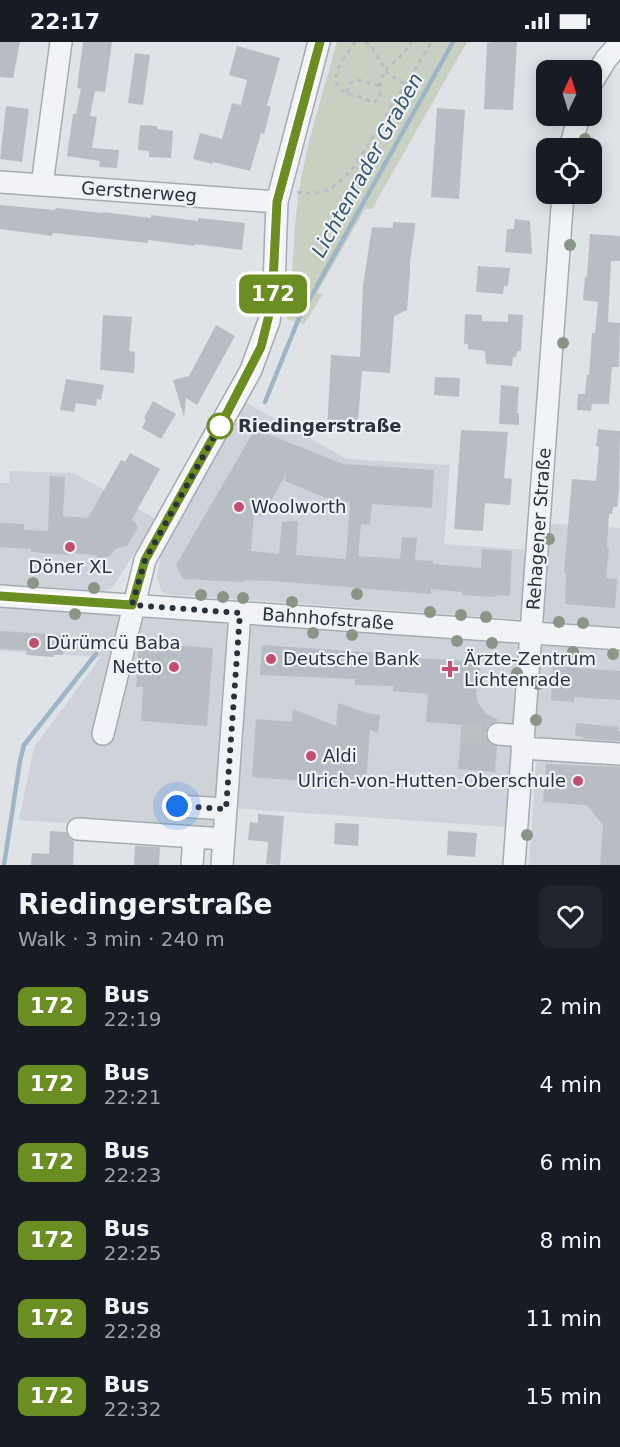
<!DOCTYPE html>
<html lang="en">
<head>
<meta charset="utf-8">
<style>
  :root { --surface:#171b24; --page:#20242c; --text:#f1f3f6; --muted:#9ea1a6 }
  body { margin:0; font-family:"DejaVu Sans",sans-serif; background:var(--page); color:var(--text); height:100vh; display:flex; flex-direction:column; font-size:22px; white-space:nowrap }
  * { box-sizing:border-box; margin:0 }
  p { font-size:20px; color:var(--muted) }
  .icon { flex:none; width:33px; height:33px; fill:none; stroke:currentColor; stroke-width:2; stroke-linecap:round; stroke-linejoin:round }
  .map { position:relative; height:823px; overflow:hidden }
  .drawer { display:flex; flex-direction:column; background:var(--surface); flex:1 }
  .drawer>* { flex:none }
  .badge { padding:0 12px; border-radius:9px; font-size:21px; line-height:39px }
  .needle { width:39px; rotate:4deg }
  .controls { position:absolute; left:536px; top:18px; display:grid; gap:12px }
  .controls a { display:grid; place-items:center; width:66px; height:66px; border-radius:12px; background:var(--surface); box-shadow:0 3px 15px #0003; font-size:30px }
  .you { position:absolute; width:30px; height:30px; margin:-15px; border:4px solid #fff; border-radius:50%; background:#1a73e8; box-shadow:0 0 0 9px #1a73e833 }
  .map>.badge { position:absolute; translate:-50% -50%; box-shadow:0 0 0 3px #fff }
  .round { display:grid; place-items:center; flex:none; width:63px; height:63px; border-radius:12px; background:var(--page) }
  .summary { display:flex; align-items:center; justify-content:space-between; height:102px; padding:0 18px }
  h1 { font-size:28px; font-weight:800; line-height:45px }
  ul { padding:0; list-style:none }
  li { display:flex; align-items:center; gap:18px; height:78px; padding:0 18px }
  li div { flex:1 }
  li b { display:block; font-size:22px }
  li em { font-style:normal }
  li .badge { min-width:66px; font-weight:700; text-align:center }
  .status { display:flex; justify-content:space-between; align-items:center; height:42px; padding:0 30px; background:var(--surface); direction:ltr }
  .status svg { height:16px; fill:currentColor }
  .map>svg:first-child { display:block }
  .built { fill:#cdd3d9 }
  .green { fill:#c7d0c1 }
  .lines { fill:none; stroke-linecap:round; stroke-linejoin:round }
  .stream { stroke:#9db5c4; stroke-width:4.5 }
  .building { fill:#b7bdc3; fill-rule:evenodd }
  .minor-tunnel { stroke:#bbc0c5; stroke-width:21; stroke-dasharray:21 10; stroke-linecap:butt }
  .minor-casing { stroke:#a5abb1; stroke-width:24 }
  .path { stroke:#b9bdc2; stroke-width:3; stroke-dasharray:4.5 4.5; stroke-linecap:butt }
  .minor { stroke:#f1f3f6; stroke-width:21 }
  .tree { fill:#899687 }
  .line-casing { stroke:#fff; stroke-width:14 }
  .line { stroke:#6b8e23; stroke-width:9 }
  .walk { stroke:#29333d; stroke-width:6; stroke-dasharray:0 10.8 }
  .stop-dot { fill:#fff; stroke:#6b8e23; stroke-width:3 }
  .poi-dot { fill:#c24e70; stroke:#eef2f5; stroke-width:2 }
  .labels { text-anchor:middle; stroke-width:4.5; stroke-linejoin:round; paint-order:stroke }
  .street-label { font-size:18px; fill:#29333d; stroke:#eef2f5 }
  .stop-label { font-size:18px; font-weight:bold; fill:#29333d; stroke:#eef2f5; text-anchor:start }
  .poi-label { font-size:18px; fill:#29333d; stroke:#eef2f5; text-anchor:start }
  .water-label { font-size:20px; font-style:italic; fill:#37576d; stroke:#eef2f5 }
</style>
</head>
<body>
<div class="status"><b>22:17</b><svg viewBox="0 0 49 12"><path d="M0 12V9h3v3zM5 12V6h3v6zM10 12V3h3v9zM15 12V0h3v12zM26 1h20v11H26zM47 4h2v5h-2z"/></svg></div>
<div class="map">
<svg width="620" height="823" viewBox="0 0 620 823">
  <rect width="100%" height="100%" fill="#dfe3e7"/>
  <path class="built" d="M245,360L347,417L450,423L444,502L530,508L523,574L516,577L166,552L161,549L157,534L161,513Z
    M10,429L74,431L156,477L113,545L104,549L0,542V441H9Z
    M546,481L620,486V585L547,580L541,575Z
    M0,565L216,580L227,583L230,587L217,791L19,778L34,705L101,615L0,609Z
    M259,583L517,601L521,603L506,785L233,766L247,588L250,585Z
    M542,603L620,609V823H529L538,694L532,693L540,604Z"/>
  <path class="green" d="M337,0H467L372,167H365L317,251L323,252L304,282L287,277C294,237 292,197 298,157C305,104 323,52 337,0Z"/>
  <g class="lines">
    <path class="stream" d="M265,360L299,276L453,0
      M4,823L20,719L24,703L96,612"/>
  </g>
  <path class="building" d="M0,0H20L13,36L0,35Z
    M83,0H112L105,50L95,49L90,74L97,75L92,106L119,108L117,126L99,125L100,119L67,114L73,72H76L81,47L77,46Z
    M492,0H517L513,68L484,67L487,1Z
    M237,4L280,16L267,63L271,65L264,92L261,91L250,129L213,120L212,122L193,117L200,91L222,97L232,61L241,63L247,38L229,33Z
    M135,11L150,13L143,63L128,61Z
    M6,64L29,67L22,120L0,117Z
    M437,66L465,68L459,157L431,155Z
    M140,83L157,84V87L173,89L171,116L149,115V109L138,108Z
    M0,163L55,168L56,166L103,171V170L151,176V173L198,179V176L245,181L242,208L195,202V204L148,198V201L53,191L52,194L0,187Z
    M515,177L530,179L532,212L505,210L507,187H514Z
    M393,180L415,181V185L410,220V232L407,268L394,274L390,331L362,329L357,391L327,389L331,313L360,315L363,243L372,185L393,186Z
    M590,192L620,194V219H611L608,280L620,281L619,325H612L609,362H592L591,369L577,368L578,352H585L587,333H589L592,291H595L598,260L583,258L585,235H587Z
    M478,224L510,226L508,244H504L503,252L476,250Z
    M465,272L482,273V279L508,280V272L523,273L521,309H517L516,315H513L512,324L486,322L485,309L468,307V302H464Z
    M103,273L132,275L129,309L135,310L134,331L100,328Z
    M216,283L235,294L197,363L186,356L184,375L173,338L189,334Z
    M435,335L460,336L459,355L434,353Z
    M66,337L104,343L101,358L97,357L96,364L76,361L74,370L60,368Z
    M501,343L519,345L517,371H519V383L499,382Z
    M153,359L176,372L161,397L142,386L146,378L144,376Z
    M255,387L343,422L434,428L432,466L372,462L370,483L361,482L358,514L400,517L402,495L417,496L415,518L433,519V522L481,526L482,507L512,509L510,552L508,554L496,553L495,555L462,553V550L431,547V552L275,539L244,538V540L183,537L176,523ZM286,432L285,439L333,459L350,460L346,517L296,513L298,479L282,480L279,512L251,509L254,471L262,475Z
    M598,387L620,389L619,448L617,465H613L612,472H609L607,505H609L606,536L617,537L615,566L565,562L566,531H564L572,437L596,439L599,405L596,404Z
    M461,388L508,390L504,436L512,437L510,463L485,461L483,489L454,487Z
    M130,411L160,427L132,477L138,485L127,504L115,507L111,513L105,516H98L96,513L70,511L67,513L31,510V507L0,505V481L24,482V488L48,489L50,434L65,435L63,474L88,476L121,418L125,420Z
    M0,589L65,593L63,613H54L53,615L26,613L27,608L0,607Z
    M139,601L213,606L207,684L141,679L143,645H136Z
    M262,603L394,612L393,615L471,619V621L478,622V626H480L476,652L478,661L486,672L499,678L488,684L485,692L490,702L497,705L495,730L458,727L462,683L426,680L428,652L393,649V644L355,643V637L260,633Z
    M553,624L620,629V658L574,655V660L551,658Z
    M338,661L370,672L380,673L378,691L370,688L366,744L252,735L256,677L292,680L293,667L336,684Z
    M576,681L618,685V689H620V699L583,697V695L575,694Z
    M546,722L620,725V823H600L603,783L587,763L543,760Z
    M258,772L284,774L280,823L266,822L268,800L248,798L250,780L258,781Z
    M335,781L359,782L358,804L334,802Z
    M50,789L66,790L70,797L74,799L73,823H31L32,811L49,812Z
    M448,789L477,791L475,815L447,813Z
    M135,804L160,805L159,823H134Z"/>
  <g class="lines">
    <path class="minor-tunnel" d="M461,690L498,692"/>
    <g class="minor-casing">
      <path id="minor" d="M591,42L606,17L620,1
        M570,106L579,74
        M0,140L277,160
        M42,143L61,0
        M0,554L620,597
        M103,692L145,518L251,328L269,279L274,244L277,160L319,0
        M498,692L523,694
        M522,706L620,712
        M177,764L226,767
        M78,787L224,797
        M192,823L194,795
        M222,823L240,571
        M514,823L563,152"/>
    </g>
    <path class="path" d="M355,0C346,15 322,40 347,51C356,55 365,56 374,61L380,54C377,21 400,23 411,0
      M365,0L371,4L388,32L406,43
      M347,51C349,31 366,40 379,44
      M297,150C325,155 336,145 354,125L432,0"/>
    <use href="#minor" class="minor"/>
  </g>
  <g class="tree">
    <circle cx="585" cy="97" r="6"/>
    <circle cx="570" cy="203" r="6"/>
    <circle cx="563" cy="301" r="6"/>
    <circle cx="549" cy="497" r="6"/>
    <circle cx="33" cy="541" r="6"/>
    <circle cx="94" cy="546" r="6"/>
    <circle cx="357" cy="552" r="6"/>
    <circle cx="201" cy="553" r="6"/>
    <circle cx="223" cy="555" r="6"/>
    <circle cx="243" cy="556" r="6"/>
    <circle cx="292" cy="560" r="6"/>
    <circle cx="430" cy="570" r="6"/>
    <circle cx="75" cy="572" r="6"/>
    <circle cx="461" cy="573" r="6"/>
    <circle cx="486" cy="575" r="6"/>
    <circle cx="559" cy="580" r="6"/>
    <circle cx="583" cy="581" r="6"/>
    <circle cx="313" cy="591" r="6"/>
    <circle cx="352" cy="593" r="6"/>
    <circle cx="457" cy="599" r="6"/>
    <circle cx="492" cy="601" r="6"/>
    <circle cx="573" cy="610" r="6"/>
    <circle cx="613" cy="612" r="6"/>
    <circle cx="517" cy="631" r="6"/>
    <circle cx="538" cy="642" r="6"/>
    <circle cx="536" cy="678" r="6"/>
    <circle cx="527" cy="793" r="6"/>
  </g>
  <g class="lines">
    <g class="line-casing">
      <path id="line" d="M0,554L132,563L145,518L228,369L261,305L272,261L277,160L320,0"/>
    </g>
    <use href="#line" class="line"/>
    <path class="walk" d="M177,764L226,767L240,571L132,563L145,518L220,384"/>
  </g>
  <circle class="stop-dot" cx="220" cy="384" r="12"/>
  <g class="poi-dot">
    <circle cx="239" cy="465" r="6"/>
    <circle cx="70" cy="505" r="6"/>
    <circle cx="34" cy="601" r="6"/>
    <circle cx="271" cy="617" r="6"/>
    <circle cx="174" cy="625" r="6"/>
    <path d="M447 618h6v6h6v6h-6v6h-6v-6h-6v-6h6z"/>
    <circle cx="311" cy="714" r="6"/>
    <circle cx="578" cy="739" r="6"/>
  </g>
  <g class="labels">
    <g class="street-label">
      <text transform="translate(139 150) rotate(4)" y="6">Gerstnerweg</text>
      <text transform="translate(539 487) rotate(-86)" y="6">Rehagener Straße</text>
      <text transform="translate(328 577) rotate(4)" y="6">Bahnhofstraße</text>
    </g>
    <g class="stop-label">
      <text x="238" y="390">Riedingerstraße</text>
    </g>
    <g class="poi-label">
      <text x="251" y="471">Woolworth</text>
      <text x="70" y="531" text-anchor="middle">Döner XL</text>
      <text x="46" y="607">Dürümcü Baba</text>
      <text x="283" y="623">Deutsche Bank</text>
      <text x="464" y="623">Ärzte-Zentrum<tspan x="464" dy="21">Lichtenrade</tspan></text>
      <text x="162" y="631" text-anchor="end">Netto</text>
      <text x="323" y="720">Aldi</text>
      <text x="566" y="745" text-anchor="end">Ulrich-von-Hutten-Oberschule</text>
    </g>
    <g class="water-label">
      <text transform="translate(367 123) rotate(-61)" y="7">Lichtenrader Graben</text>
    </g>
  </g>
</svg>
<div class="controls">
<a><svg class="needle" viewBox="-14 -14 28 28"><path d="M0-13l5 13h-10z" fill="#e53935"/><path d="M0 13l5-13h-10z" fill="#9ea1a6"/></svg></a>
<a><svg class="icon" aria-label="locate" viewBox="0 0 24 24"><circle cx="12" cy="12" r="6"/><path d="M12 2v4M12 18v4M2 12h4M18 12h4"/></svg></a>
</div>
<div class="you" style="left:177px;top:764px"></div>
<b class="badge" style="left:273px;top:252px;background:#6b8e23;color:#fff">172</b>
</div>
<section class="drawer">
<div class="summary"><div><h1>Riedingerstraße</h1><p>Walk · 3 min · 240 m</p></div><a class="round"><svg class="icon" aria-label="heart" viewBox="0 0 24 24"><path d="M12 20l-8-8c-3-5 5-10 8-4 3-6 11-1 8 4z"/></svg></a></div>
<ul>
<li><span class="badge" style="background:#6b8e23;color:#fff">172</span><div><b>Bus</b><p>22:19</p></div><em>2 min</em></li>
<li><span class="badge" style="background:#6b8e23;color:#fff">172</span><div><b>Bus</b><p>22:21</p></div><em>4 min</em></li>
<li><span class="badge" style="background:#6b8e23;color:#fff">172</span><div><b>Bus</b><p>22:23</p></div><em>6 min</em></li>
<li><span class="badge" style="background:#6b8e23;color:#fff">172</span><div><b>Bus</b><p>22:25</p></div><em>8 min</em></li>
<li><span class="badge" style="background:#6b8e23;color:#fff">172</span><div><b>Bus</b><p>22:28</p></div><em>11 min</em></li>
<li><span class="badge" style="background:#6b8e23;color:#fff">172</span><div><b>Bus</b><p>22:32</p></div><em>15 min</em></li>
</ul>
</section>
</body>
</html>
